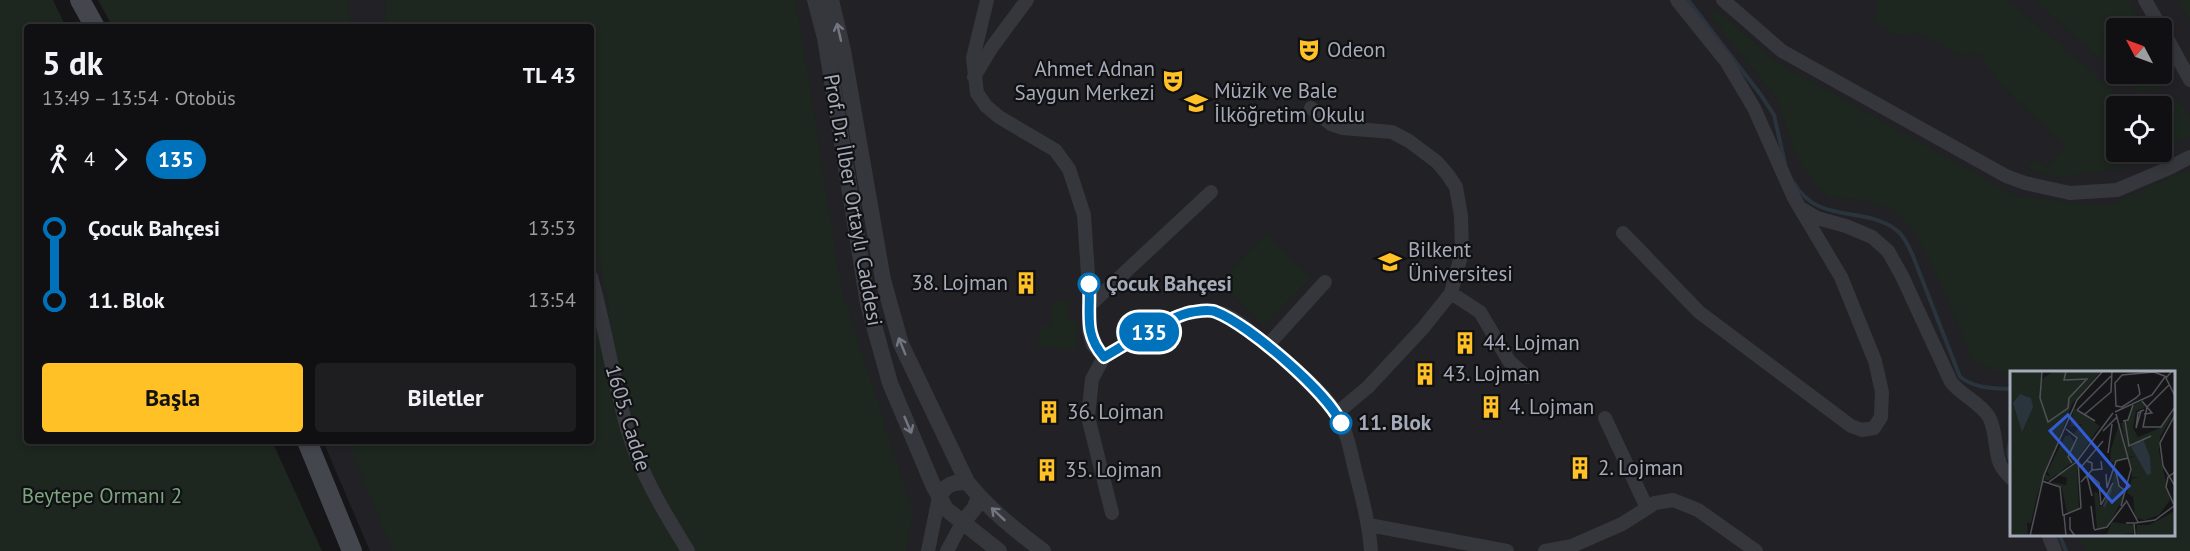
<!DOCTYPE html>
<html lang="tr">
<head>
<meta charset="utf-8">
<style>
  :root { --surface:#101012; --page:#1e1e20; --text:#f1f3f6; --muted:#9c9d9f; --line:#303032; --accent:#ffc126 }
  body { margin:0; font-family:"PT Sans",sans-serif; background:var(--page); color:var(--text); height:100vh; display:flex; flex-direction:column; font-size:22px; white-space:nowrap }
  * { box-sizing:border-box; margin:0 }
  p { font-size:20px; color:var(--muted) }
  .icon { flex:none; width:33px; height:33px; fill:none; stroke:currentColor; stroke-width:2; stroke-linecap:round; stroke-linejoin:round }
  .map { position:relative; flex:1; overflow:hidden }
  .sheet { position:absolute; left:24px; top:24px; width:570px; height:420px; display:flex; flex-direction:column; background:var(--surface); border-radius:6px; box-shadow:0 3px 9px #0003,0 0 0 2px var(--line) }
  .sheet>* { flex:none }
  .badge { padding:0 12px; border-radius:20px; font-size:21px; line-height:39px }
  .needle { width:39px; rotate:311deg }
  .controls { position:absolute; left:2106px; top:18px; display:grid; gap:12px }
  .controls a { display:grid; place-items:center; width:66px; height:66px; border-radius:6px; background:var(--surface); box-shadow:0 3px 9px #0003,0 0 0 2px var(--line); font-size:30px }
  .map>.badge { position:absolute; translate:-50% -50%; box-shadow:0 0 0 3px #fff }
  .legs { display:flex; align-items:center; gap:9px; height:66px; padding:0 18px; font-size:20px }
  .legs p { margin-inline-start:auto }
  .headline { display:flex; align-items:center; justify-content:space-between; height:102px; padding:0 18px }
  h1 { font-size:33px; font-weight:600; line-height:45px }
  .primary-button { display:flex; gap:12px; margin-top:auto; padding:12px 18px }
  .primary-button a { flex:1; height:69px; border-radius:6px; background:var(--accent); color:#111; font-size:24px; font-weight:600; line-height:69px; text-align:center }
  .primary-button a+a { background:var(--page); color:var(--text) }
  ul { padding:0 18px; list-style:none }
  li { display:flex; align-items:center; gap:21px; height:72px; font-size:22px }
  li i { display:grid; place-items:center; width:9px; height:100%; margin:0 8px; background:currentColor }
  li i::after { content:''; width:15px; height:15px; margin:-8px; border:4px solid; border-radius:50%; background:var(--surface) }
  li p { margin-inline-start:auto }
  li:first-child i { background:linear-gradient(#0000 50%,currentColor 0) }
  li:last-child i { background:linear-gradient(currentColor 50%,#0000 0) }
  .map>svg:first-child { display:block }
  .built { fill:#222125; fill-rule:evenodd }
  .green { fill:#1d261f }
  .lines { fill:none; stroke-linecap:round; stroke-linejoin:round }
  .stream { stroke:#2a343d; stroke-width:4 }
  .minor { stroke:#36373d; stroke-width:14 }
  .tertiary { stroke:#36373d; stroke-width:16 }
  .secondary { stroke:#44464e; stroke-width:20 }
  .oneway { stroke:#747781 }
  .line-1-casing { stroke:#fff; stroke-width:14 }
  .line-1 { stroke:#0072bc; stroke-width:9 }
  .stop-1-dot { fill:#fff; stroke:#0072bc; stroke-width:3 }
  .labels { text-anchor:middle; stroke-width:4.5; stroke-linejoin:round; paint-order:stroke }
  .poi-label { font-size:21px; fill:#a6abb9; stroke:#111113; text-anchor:start }
  .street-label { font-size:21px; fill:#a6abb9; stroke:#111113 }
  .stop-label { font-size:21px; font-weight:bold; fill:#a6abb9; stroke:#111113; text-anchor:start }
  .park-label { font-size:21px; fill:#7ba680; stroke:#111113 }
  .inset-river { fill:none; stroke:#2a343d; stroke-width:3 }
  .inset-road { fill:none; stroke:#505258; stroke-width:1.5 }
  .view { fill:#325cd3; fill-opacity:0.15; stroke:#325cd3; stroke-width:3 }
  .inset-edge { fill:none; stroke:#a6abb9; stroke-width:3 }
</style>
</head>
<body>
<div class="map">
<svg width="2190" height="551" viewBox="0 0 2190 551">
  <rect width="100%" height="100%" fill="#161618"/>
  <path class="built" d="M98,0H2190V551H370L323,441H591V27H113ZM2116,28H2162V74H2116ZM2116,106H2162V152H2116ZM2012,372H2174V534H2012Z"/>
  <path class="green" d="M0,0H53L66,27H27V441H272L322,551H0Z
    M98,0H348L352,27H113Z
    M386,0H796L842,289L913,512L906,551H392L347,441H591V302L610,311L591,228V27H385Z
    M1877,0H2008L2132,106H2116V152H2155L2116,169L2056,178L2026,168L2034,158L2047,168L2065,146L1997,81L1979,53L1958,56L1921,33L1895,36L1874,21Z
    M2034,0H2129L2145,28H2116V73Z
    M2177,0H2190V22Z
    M1717,10L1777,62L2016,196L2106,206L2190,168V551H2085L2076,535L2174,534V372H2012L2011,376L1973,362L1940,282L1915,232L1893,210L1860,200L1829,197L1812,181L1795,154L1777,99L1710,16Z
    M2162,59L2173,79L2155,90L2137,91L2117,74H2162Z
    M2179,100L2190,118V136L2162,149V111Z
    M1266,234L1311,278L1264,326L1219,282Z
    M1053,299L1069,300L1068,320H1077L1076,349L1038,348L1039,326H1051Z"/>
  <g class="lines">
    <path class="stream" d="M1688,0L1761,95L1774,115L1785,163
      M1794,183C1817,224 1863,206 1895,229C1904,235 1908,246 1913,256L1960,377C1975,388 1990,388 2009,389L2012,391
      M2012,437C2008,446 2006,455 2012,464
      M2059,534L2066,551"/>
    <path class="minor" d="M987,0L973,58L977,93L986,106L999,117L1055,150L1069,169L1084,215L1090,305L1089,331L1093,345L1104,357
      M1723,0L1782,51L2006,176L2025,183L2070,193L2117,190L2169,168L2190,157
      M2145,0L2161,28
      M2162,29L2190,80
      M974,77L992,47L1027,0
      M1311,108L1331,124L1343,128L1392,132L1409,141L1437,162L1448,175L1456,187L1461,216L1462,252L1451,293L1423,328L1368,387L1337,413
      M1802,209L1817,218L1846,226L1872,237L1888,251L1902,276L1951,382C1962,396 1980,402 1989,417C1997,432 1994,449 2000,464C2002,469 2008,475 2012,479
      M1623,233L1699,312L1851,426L1862,430L1874,428L1881,417L1882,392L1875,361L1841,277L1794,198L1754,108L1726,61L1677,0
      M591,277C605,327 613,378 627,428C640,473 664,512 688,551
      M1451,293L1480,312L1509,361L1527,377
      M1090,305L1211,192
      M1267,346L1325,282
      M1104,357C1132,341 1178,307 1211,311C1230,312 1248,330 1262,341C1284,359 1323,390 1337,414C1346,430 1350,448 1354,466C1361,494 1369,522 1371,551
      M1104,357L1092,379L1088,417L1112,513
      M1605,418L1647,508
      M1369,525L1507,551
      M2048,534L2055,551
      M928,551L939,497
      M947,551L962,523
      M1545,551L1572,546L1622,524L1655,503L1673,500L1698,510L1756,551"/>
    <path class="tertiary" d="M815,0L825,38L868,304L890,383L933,485L946,509L999,551
      M831,0L843,50L883,280L901,344L967,482C989,509 1015,530 1043,551
      M939,497C946,484 953,482 967,482
      M962,523L974,509L979,497"/>
    <path class="secondary" d="M80,0L95,27
      M307,441L352,551"/>
  </g>
  <defs><path id="oneway-shaft" d="M-6 0H5M1.5-3L5.5 0L1.5 3" fill="none" stroke-width="1.6" stroke-linecap="round" stroke-linejoin="round" transform="scale(1.5)"/></defs>
  <g class="oneway">
    <use href="#oneway-shaft" transform="translate(839 32) rotate(-103)"/>
    <use href="#oneway-shaft" transform="translate(902 346) rotate(-112)"/>
    <use href="#oneway-shaft" transform="translate(908 425) rotate(67)"/>
    <use href="#oneway-shaft" transform="translate(998 514) rotate(-137)"/>
  </g>
  <g class="lines">
    <g class="line-1-casing">
      <path id="line-1" d="M1089,284C1091,314 1083,333 1104,357C1125,345 1171,315 1193,312C1200,311 1210,309 1216,312C1248,324 1327,392 1341,423"/>
    </g>
    <use href="#line-1" class="line-1"/>
  </g>
  <defs>
    <g id="theatre-bare" transform="scale(1.8)"><path d="M-5-5.5Q0-4 5-5.5V0Q5 5 0 6Q-5 5-5 0ZM-3.3-2.5H-1v1.5H-3.3ZM1-2.5H3.3v1.5H1ZM-2.8 1Q0 5.5 2.8 1Z" fill="#ffc126" stroke="#111113" stroke-width="2.5" paint-order="stroke"/></g>
    <g id="school-bare" transform="scale(1.8)"><path d="M0-5L7-2L0 1L-7-2ZM-4 1L0 2.5L4 1V4Q0 6-4 4Z" fill="#ffc126" stroke="#111113" stroke-width="2.5" paint-order="stroke"/></g>
    <g id="university-bare" transform="scale(1.8)"><path d="M0-5L7-2L0 1L-7-2ZM-4 1L0 2.5L4 1V4Q0 6-4 4Z" fill="#ffc126" stroke="#111113" stroke-width="2.5" paint-order="stroke"/></g>
    <g id="building-bare" transform="scale(1.8)"><path d="M-4-6H4V6H1V3H-1V6H-4ZM-2.5-4.3h1.7v1.8h-1.7ZM.8-4.3h1.7v1.8H.8ZM-2.5-1h1.7V.8h-1.7ZM.8-1h1.7V.8H.8Z" fill="#ffc126" stroke="#111113" stroke-width="2.5" paint-order="stroke"/></g>
  </defs>
  <g fill-rule="evenodd">
    <use href="#theatre-bare" x="1309" y="50"/>
    <use href="#theatre-bare" x="1173" y="81"/>
    <use href="#school-bare" x="1196" y="103"/>
    <use href="#university-bare" x="1390" y="262"/>
    <use href="#building-bare" x="1026" y="283"/>
    <use href="#building-bare" x="1465" y="343"/>
    <use href="#building-bare" x="1425" y="374"/>
    <use href="#building-bare" x="1491" y="407"/>
    <use href="#building-bare" x="1049" y="412"/>
    <use href="#building-bare" x="1580" y="468"/>
    <use href="#building-bare" x="1047" y="470"/>
  </g>
  <g class="stop-1-dot">
    <circle cx="1089" cy="284" r="10"/>
    <circle cx="1341" cy="423" r="10"/>
  </g>
  <g class="labels">
    <g class="poi-label">
      <text x="1327" y="57">Odeon</text>
      <text x="1155" y="76" text-anchor="end">Ahmet Adnan<tspan x="1155" dy="24">Saygun Merkezi</tspan></text>
      <text x="1214" y="98">Müzik ve Bale<tspan x="1214" dy="24">İlköğretim Okulu</tspan></text>
      <text x="1408" y="257">Bilkent<tspan x="1408" dy="24">Üniversitesi</tspan></text>
      <text x="1008" y="290" text-anchor="end">38. Lojman</text>
      <text x="1483" y="350">44. Lojman</text>
      <text x="1443" y="381">43. Lojman</text>
      <text x="1509" y="414">4. Lojman</text>
      <text x="1067" y="419">36. Lojman</text>
      <text x="1598" y="475">2. Lojman</text>
      <text x="1065" y="477">35. Lojman</text>
    </g>
    <g class="street-label">
      <text transform="translate(853 200) rotate(80)" y="7">Prof. Dr. İlber Ortaylı Caddesi</text>
      <text transform="translate(628 418) rotate(73)" y="7">1605. Cadde</text>
    </g>
    <g class="stop-label">
      <text x="1106" y="291">Çocuk Bahçesi</text>
      <text x="1358" y="430">11. Blok</text>
    </g>
    <g class="park-label">
      <text x="102" y="503">Beytepe Ormanı 2</text>
    </g>
  </g>
  <g transform="translate(2010 371)">
    <rect width="165" height="165" fill="#161618"/>
    <path d="M0,0H31L32,8L44,0H91L62,33L27,125L21,152H17L18,165L0,163ZM132,30L136,36L126,40L123,56L128,66L150,57L165,40L150,66L149,80L160,129L149,144L135,149L125,147L123,126L117,122L122,107L130,106H122L119,87L126,85L118,86L111,52L116,51L124,34ZM64,37L90,55L67,88L39,109H35V103L41,106L37,101L55,65L60,64L65,72L67,70L64,62L72,53L60,56ZM109,53L117,86L105,92L100,91L101,78ZM67,91L69,138L57,142L52,118L42,111L56,114L57,107L46,103ZM105,100L108,115L115,120L112,129L99,154L87,158L84,121L88,122L90,135L96,134ZM165,140V165H126L127,154H139ZM102,151L123,154V162L96,165Z" fill="#1d261f"/>
    <path d="M10,23L21,27L23,36L12,61L3,32ZM133,68L140,86L141,103L137,104L121,76Z" fill="#2a343d"/>
    <path class="inset-river" d="M94,136L101,118"/>
    <path class="inset-road" d="M32,0L30,27L38,51L58,37L59,27L76,9M56,0L54,9L78,8M162,0L156,7L165,25M128,13L130,23L126,27L112,36L106,35L105,12L112,4L144,1L157,6M159,14L137,36L133,56H151L165,36M132,30L142,42L134,43M67,39L101,5M67,39L85,50M131,40L126,57L128,42L131,40L134,39M105,41L142,24L155,6M106,43L121,98L111,135M74,44L101,21L102,0M165,44L150,72L153,95L165,115M113,50L118,49L123,34M115,50L119,75L141,65M56,58L67,67L58,86L62,92M93,60L107,46M98,82L102,53M72,95L93,70M82,99L92,98L91,90M106,101L109,115L116,120M79,103L89,112L91,134M96,103L97,117L106,90L118,87M77,105L82,125M32,110L50,116L53,145M39,111L69,89M71,111L82,99V92L77,90M116,129L128,151M91,134L103,112M164,134L156,116L158,106L165,101M81,135L84,158M71,137L68,89L103,42M60,146V158L65,165M116,152H124L125,165M125,152L145,149L164,135M84,159L97,156L116,131M20,165L34,104L67,29L93,0M56,165L54,144L71,137"/>
    <path class="view" d="M58,44L119,115L102,131L40,60Z"/>
    <rect width="165" height="165" class="inset-edge"/>
  </g>
</svg>
<div class="controls">
<a><svg class="needle" viewBox="-14 -14 28 28"><path d="M0-13l5 13h-10z" fill="#e53935"/><path d="M0 13l5-13h-10z" fill="#9c9d9f"/></svg></a>
<a><svg class="icon" aria-label="locate" viewBox="0 0 24 24"><circle cx="12" cy="12" r="6"/><path d="M12 2v4M12 18v4M2 12h4M18 12h4"/></svg></a>
</div>
<b class="badge" style="left:1149px;top:332px;background:#0072bc;color:#fff">135</b>
<section class="sheet">
<div class="headline"><div><h1>5 dk</h1><p>13:49 – 13:54 · Otobüs</p></div><b>TL 43</b></div>
<div class="legs"><svg class="icon" aria-label="walk" viewBox="0 0 24 24"><circle cx="13" cy="4" r="2"/><path d="M13 8l-2 6 4 7M11 14l-3 7M7 12l3-4h3l4 4"/></svg>4<svg class="icon" aria-label="forward" viewBox="0 0 24 24"><path d="M9 5l7 7-7 7"/></svg><b class="badge" style="background:#0072bc;color:#fff">135</b></div>
<ul>
<li><i style="color:#0072bc"></i><b>Çocuk Bahçesi</b><p>13:53</p></li>
<li><i style="color:#0072bc"></i><b>11. Blok</b><p>13:54</p></li>
</ul>
<div class="primary-button"><a>Başla</a><a>Biletler</a></div>
</section>
</div>
</body>
</html>
